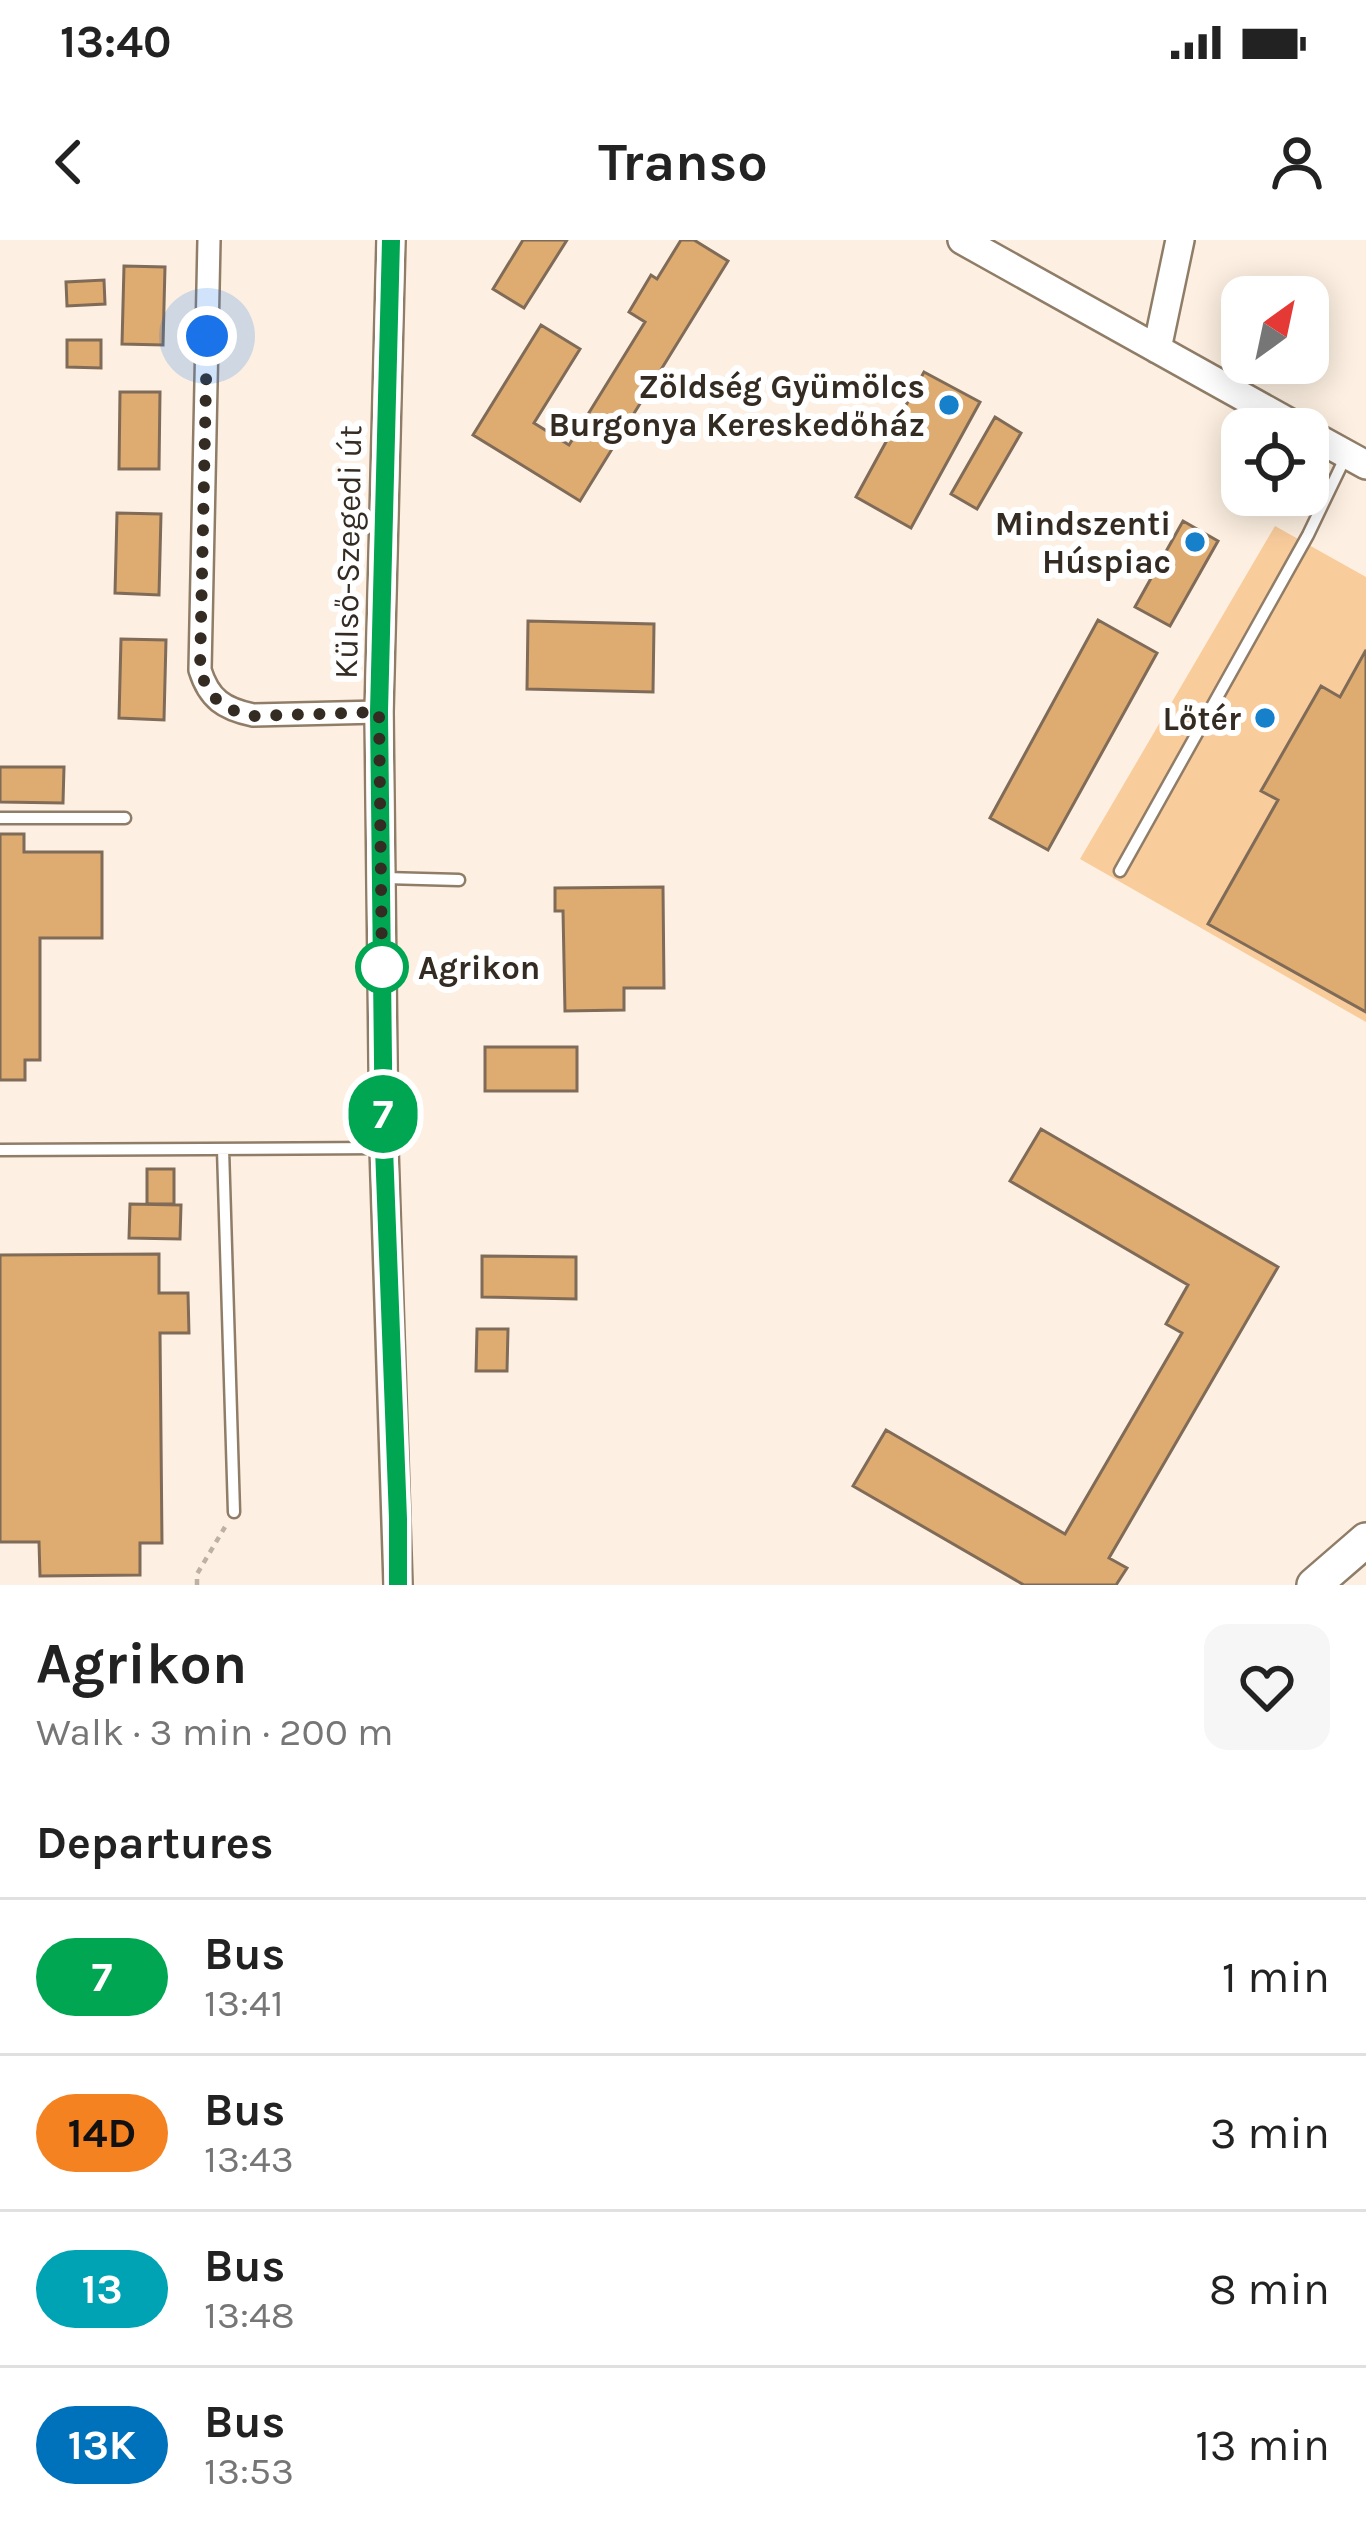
<!DOCTYPE html>
<html lang="en">
<head>
<meta charset="utf-8">
<style>
  :root { --surface:#fff; --page:#f6f6f6; --text:#222; --muted:#767676; --line:#e0e0e0 }
  body { margin:0; font-family:Karla,sans-serif; background:var(--page); color:var(--text); height:100vh; display:flex; flex-direction:column; font-size:45px; white-space:nowrap }
  * { box-sizing:border-box; margin:0 }
  p { font-size:39px; color:var(--muted) }
  .icon { flex:none; width:66px; height:66px; fill:none; stroke:currentColor; stroke-width:2; stroke-linecap:round; stroke-linejoin:round }
  .map { position:relative; height:1345px; overflow:hidden }
  .side { display:flex; flex-direction:column; background:var(--surface); flex:1 }
  .side>* { flex:none }
  .badge { padding:0 24px; border-radius:39px; font-size:42px; line-height:78px }
  .needle { width:78px; rotate:33deg }
  .controls { position:absolute; left:1221px; top:36px; display:grid; gap:24px }
  .controls a { display:grid; place-items:center; width:108px; height:108px; border-radius:24px; background:var(--surface); box-shadow:0 6px 30px #0003; font-size:60px }
  .you { position:absolute; width:60px; height:60px; margin:-30px; border:9px solid #fff; border-radius:50%; background:#1a73e8; box-shadow:0 0 0 18px #1a73e833 }
  .map>.badge { position:absolute; translate:-50% -50%; box-shadow:0 0 0 6px #fff }
  h2 { padding:0 36px; font-size:45px; line-height:108px }
  .round { display:grid; place-items:center; flex:none; width:126px; height:126px; border-radius:24px; background:var(--page) }
  .summary { display:flex; align-items:center; justify-content:space-between; height:204px; padding:0 36px }
  h1 { font-size:57px; font-weight:700; line-height:90px }
  ul { padding:0; list-style:none }
  li { display:flex; align-items:center; gap:36px; height:156px; padding:0 36px; border-top:3px solid var(--line) }
  li div { flex:1 }
  li b { display:block; font-size:45px }
  li em { font-style:normal }
  li .badge { min-width:132px; font-weight:700; text-align:center }
  .status { display:flex; justify-content:space-between; align-items:center; height:84px; padding:0 60px; background:var(--surface); direction:ltr }
  .status svg { height:33px; fill:currentColor }
  header { display:flex; justify-content:space-between; align-items:center; height:156px; padding:0 36px; background:var(--surface); font-size:54px; font-weight:700 }
  .map>svg:first-child { display:block }
  .garden { fill:#f9cc9c }
  .building { fill:#deab71; stroke:#7f6b57; stroke-width:3 }
  .lines { fill:none; stroke-linecap:round; stroke-linejoin:round }
  .service-casing { stroke:#907d68; stroke-width:15 }
  .minor-casing { stroke:#907d68; stroke-width:26 }
  .tertiary-casing { stroke:#907d68; stroke-width:32 }
  .primary-casing { stroke:#907d68; stroke-width:38 }
  .path { stroke:#bcb1a4; stroke-width:4.5; stroke-dasharray:6 6; stroke-linecap:butt }
  .service { stroke:#fff; stroke-width:10 }
  .minor { stroke:#fff; stroke-width:21 }
  .tertiary { stroke:#fff; stroke-width:27 }
  .primary { stroke:#fff; stroke-width:33 }
  .line-casing { stroke:#fff; stroke-width:27 }
  .line { stroke:#00a651; stroke-width:18 }
  .walk { stroke:#342c23; stroke-width:12; stroke-dasharray:0 21.6 }
  .poi-dot { fill:#1680ca; stroke:#fff; stroke-width:4.5 }
  .stop-dot { fill:#fff; stroke:#00a651; stroke-width:6 }
  .labels { text-anchor:middle; stroke-width:12; stroke-linejoin:round; paint-order:stroke }
  .poi-label { font-size:33px; font-weight:bold; fill:#342c23; stroke:#fff; text-anchor:end }
  .street-label { font-size:33px; fill:#342c23; stroke:#fff }
  .stop-label { font-size:33px; font-weight:bold; fill:#342c23; stroke:#fff; text-anchor:start }
</style>
</head>
<body>
<div class="status"><b>13:40</b><svg viewBox="0 0 49 12"><path d="M0 12V9h3v3zM5 12V6h3v6zM10 12V3h3v9zM15 12V0h3v12zM26 1h20v11H26zM47 4h2v5h-2z"/></svg></div>
<header><svg class="icon" aria-label="back" viewBox="0 0 24 24"><path d="M15 5l-7 7 7 7"/></svg>Transo<svg class="icon" aria-label="person" viewBox="0 0 24 24"><circle cx="12" cy="8" r="4"/><path d="M4 21q1-7 8-7t8 7"/></svg></header>
<div class="map">
<svg width="1366" height="1345" viewBox="0 0 1366 1345">
  <rect width="100%" height="100%" fill="#fdf0e2"/>
  <path class="garden" d="M1275,286L1366,337V782L1080,619Z"/>
  <path class="building" d="M523,0H567L524,68L493,49Z
    M681,0H694L728,21L580,261L473,195L541,85L580,109L534,183L569,205L645,82L629,72L651,35L657,39Z
    M124,26L165,27L163,105L122,104Z
    M104,40L105,64L67,66L66,42Z
    M67,100H101V128L67,127Z
    M924,132L980,162L911,288L856,257Z
    M120,152H160L159,229H119Z
    M995,177L1021,193L977,269L951,254Z
    M117,273L161,274L159,355L115,353Z
    M1183,281L1218,301L1170,386L1135,367Z
    M1098,380L1157,413L1048,610L990,578Z
    M528,381L654,384L653,452L527,449Z
    M121,399L166,400L164,480L119,478Z
    M1366,410V772L1208,684L1278,560L1261,551L1321,446L1340,457Z
    M0,527H64L63,563L0,562Z
    M0,594H24V612H102V698H40V820H25V840H0Z
    M663,647L664,748H624V770L565,771L563,671H555V648Z
    M485,807H577V851H485Z
    M1041,889L1278,1027L1109,1318L1127,1328L1116,1345H1024L853,1246L886,1190L1065,1294L1182,1093L1166,1084L1188,1045L1010,941Z
    M147,929H174V964H147Z
    M130,964L181,965L180,999L129,998Z
    M159,1014V1053H188L189,1093H160L162,1303H140V1335L40,1336L39,1302H0V1015Z
    M482,1016L576,1017V1059L482,1057Z
    M477,1089H508L507,1131H476Z"/>
  <g class="lines">
    <g class="service-casing">
      <path id="service" d="M0,578H125
        M1120,631L1308,295L1345,218
        M385,638L459,640
        M223,909L234,1272
        M0,910L380,908"/>
    </g>
    <g class="minor-casing">
      <path id="minor" d="M209,0L200,430C209,459 224,469 253,475L379,472"/>
    </g>
    <g class="tertiary-casing">
      <path id="tertiary" d="M391,0L379,472L384,908L398,1345
        M962,0L1301,189
        M1157,109L1180,0
        M1308,193L1366,225"/>
    </g>
    <g class="primary-casing">
      <path id="primary" d="M1314,1345L1366,1300"/>
    </g>
    <path class="path" d="M197,1345V1334L225,1287"/>
    <use href="#service" class="service"/>
    <use href="#minor" class="minor"/>
    <use href="#tertiary" class="tertiary"/>
    <use href="#primary" class="primary"/>
  </g>
  <g class="lines">
    <g class="line-casing">
      <path id="line" d="M391,0L379,472L384,908L398,1279V1345"/>
    </g>
    <use href="#line" class="line"/>
    <path class="walk" d="M207,96L200,430C209,459 224,470 253,476L379,472L382,727"/>
  </g>
  <g class="poi-dot">
    <circle cx="949" cy="165" r="12"/>
    <circle cx="1195" cy="302" r="12"/>
    <circle cx="1265" cy="478" r="12"/>
  </g>
  <circle class="stop-dot" cx="382" cy="727" r="24"/>
  <g class="labels">
    <g class="poi-label">
      <text x="925" y="158">Zöldség Gyümölcs<tspan x="925" dy="38">Burgonya Kereskedőház</tspan></text>
      <text x="1171" y="295">Mindszenti<tspan x="1171" dy="38">Húspiac</tspan></text>
      <text x="1241" y="490">Lőtér</text>
    </g>
    <g class="street-label">
      <text transform="translate(347 312) rotate(-89)" y="12">Külső-Szegedi út</text>
    </g>
    <g class="stop-label">
      <text x="418" y="739">Agrikon</text>
    </g>
  </g>
</svg>
<div class="controls">
<a><svg class="needle" viewBox="-14 -14 28 28"><path d="M0-13l5 13h-10z" fill="#e53935"/><path d="M0 13l5-13h-10z" fill="#767676"/></svg></a>
<a><svg class="icon" aria-label="locate" viewBox="0 0 24 24"><circle cx="12" cy="12" r="6"/><path d="M12 2v4M12 18v4M2 12h4M18 12h4"/></svg></a>
</div>
<div class="you" style="left:207px;top:96px"></div>
<b class="badge" style="left:383px;top:874px;background:#00a651;color:#fff">7</b>
</div>
<section class="side">
<div class="summary"><div><h1>Agrikon</h1><p>Walk · 3 min · 200 m</p></div><a class="round"><svg class="icon" aria-label="heart" viewBox="0 0 24 24"><path d="M12 20l-8-8c-3-5 5-10 8-4 3-6 11-1 8 4z"/></svg></a></div>
<h2>Departures</h2>
<ul>
<li><span class="badge" style="background:#00a651;color:#fff">7</span><div><b>Bus</b><p>13:41</p></div><em>1 min</em></li>
<li><span class="badge" style="background:#f58220;color:#111">14D</span><div><b>Bus</b><p>13:43</p></div><em>3 min</em></li>
<li><span class="badge" style="background:#00a3b4;color:#fff">13</span><div><b>Bus</b><p>13:48</p></div><em>8 min</em></li>
<li><span class="badge" style="background:#0072bc;color:#fff">13K</span><div><b>Bus</b><p>13:53</p></div><em>13 min</em></li>
</ul>
</section>
</body>
</html>
